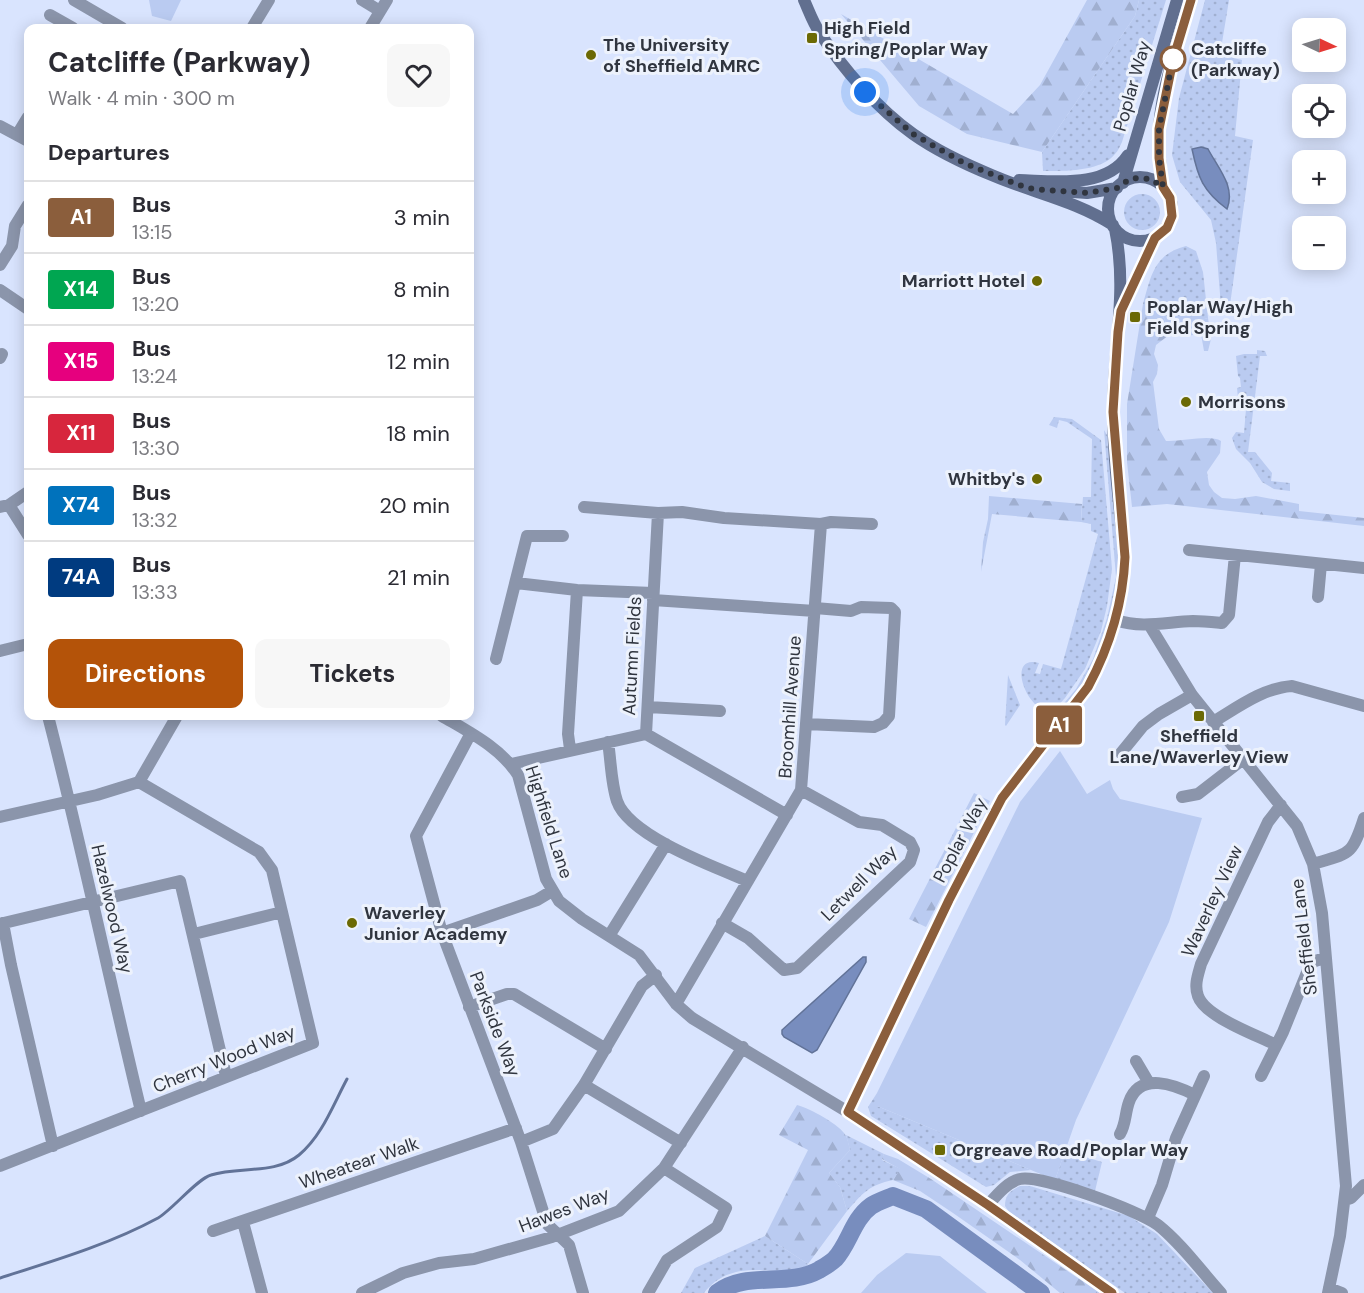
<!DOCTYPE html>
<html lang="en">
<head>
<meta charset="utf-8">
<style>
  :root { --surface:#fff; --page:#f7f7f7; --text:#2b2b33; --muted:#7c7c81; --line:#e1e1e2; --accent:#b45309 }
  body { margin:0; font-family:"DM Sans",sans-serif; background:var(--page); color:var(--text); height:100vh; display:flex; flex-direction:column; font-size:22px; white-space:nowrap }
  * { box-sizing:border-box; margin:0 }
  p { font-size:20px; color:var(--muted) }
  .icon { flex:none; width:33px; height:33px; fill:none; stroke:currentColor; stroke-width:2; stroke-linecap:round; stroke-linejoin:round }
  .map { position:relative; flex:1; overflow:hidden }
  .details { position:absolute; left:24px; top:24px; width:450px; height:696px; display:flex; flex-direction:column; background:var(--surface); border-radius:12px; box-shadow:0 3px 15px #0003 }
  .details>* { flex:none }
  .badge { padding:0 12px; border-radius:4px; font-size:21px; line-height:39px }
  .needle { width:39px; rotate:94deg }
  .controls { position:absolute; left:1292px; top:18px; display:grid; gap:12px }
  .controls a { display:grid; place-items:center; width:54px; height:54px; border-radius:12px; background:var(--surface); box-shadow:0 3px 15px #0003; font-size:30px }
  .you { position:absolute; width:30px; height:30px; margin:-15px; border:4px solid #fff; border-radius:50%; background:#1a73e8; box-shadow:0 0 0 9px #1a73e833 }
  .map>.badge { position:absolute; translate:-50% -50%; box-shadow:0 0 0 3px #fff }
  h2 { padding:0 24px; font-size:22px; line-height:54px }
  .round { display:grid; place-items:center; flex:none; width:63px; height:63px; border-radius:12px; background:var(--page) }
  .overview { display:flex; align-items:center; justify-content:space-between; height:102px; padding:0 24px }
  h1 { font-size:28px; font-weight:700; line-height:45px }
  .action { display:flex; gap:12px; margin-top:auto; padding:12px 24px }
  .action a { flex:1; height:69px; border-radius:12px; background:var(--accent); color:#fff; font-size:24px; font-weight:700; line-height:69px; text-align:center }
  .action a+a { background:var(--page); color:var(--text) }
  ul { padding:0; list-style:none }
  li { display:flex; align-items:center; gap:18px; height:72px; padding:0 24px; border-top:2px solid var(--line) }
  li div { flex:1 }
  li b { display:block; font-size:22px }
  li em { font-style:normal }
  li .badge { min-width:66px; font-weight:700; text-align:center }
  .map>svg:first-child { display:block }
  .grass { fill:url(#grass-dots) }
  .forest { fill:url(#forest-firs) }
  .green { fill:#bacbf1 }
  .water { fill:#788dbe; stroke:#627398; stroke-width:1.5 }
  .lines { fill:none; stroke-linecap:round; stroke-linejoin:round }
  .stream { stroke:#627398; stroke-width:3 }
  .river { stroke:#788dbe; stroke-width:18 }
  .street { stroke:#8b95ab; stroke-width:12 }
  .secondary { stroke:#616f8f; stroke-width:12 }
  .line-casing { stroke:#fff; stroke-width:14 }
  .line { stroke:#8b5e3c; stroke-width:9 }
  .walk { stroke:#30353f; stroke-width:6; stroke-dasharray:0 10.8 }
  .poi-dot { fill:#6b6904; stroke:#edf2fc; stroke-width:2 }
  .stop-dot { fill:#fff; stroke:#8b5e3c; stroke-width:3 }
  .labels { text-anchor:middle; stroke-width:6; stroke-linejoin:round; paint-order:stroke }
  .poi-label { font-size:18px; font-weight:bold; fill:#30353f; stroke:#edf2fc; text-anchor:start }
  .stop-label { font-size:18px; font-weight:bold; fill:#30353f; stroke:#edf2fc; text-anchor:start }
  .street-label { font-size:18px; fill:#30353f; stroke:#edf2fc }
</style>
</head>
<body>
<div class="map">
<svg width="1364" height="1293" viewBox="0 0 1364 1293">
  <defs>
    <pattern id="grass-dots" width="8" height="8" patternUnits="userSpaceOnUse" patternTransform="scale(1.5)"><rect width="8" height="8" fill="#bacbf1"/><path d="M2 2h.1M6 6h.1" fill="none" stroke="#a0afd0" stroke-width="1.8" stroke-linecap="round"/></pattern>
    <pattern id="forest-firs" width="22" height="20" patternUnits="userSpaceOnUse" patternTransform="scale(1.5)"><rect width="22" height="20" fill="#bacbf1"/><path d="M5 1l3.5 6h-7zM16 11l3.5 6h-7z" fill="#a0afd0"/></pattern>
  </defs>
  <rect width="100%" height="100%" fill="#d9e4fe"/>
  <path class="grass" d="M1139,0H1166L1122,142C1120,146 1118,151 1115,154C1101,172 1063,171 1043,171L1042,152L1135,16Z
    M1205,0H1229L1220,55L1242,60L1235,136L1253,140L1229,312L1226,313L1221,307L1216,243L1211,220L1180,182L1172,155L1179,98Z
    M1124 212a18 18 0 1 1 36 0a18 18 0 1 1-36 0Z
    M1186,246L1196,251L1203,272L1208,318L1169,329L1162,314L1143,304C1151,276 1154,254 1186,246Z
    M1257,350L1265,351L1267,356H1260L1248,452H1255L1272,473L1271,481L1290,483V491L1274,489L1262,482L1250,463L1236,449L1232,438L1236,432L1244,433L1246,409L1239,408L1237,388L1241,387L1240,378L1238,376L1236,356L1244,354H1257Z
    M1054,417L1072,419L1101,440L1112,569L1107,606L1101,631L1085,669L1065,698L1053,711L1050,710L1048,712C1024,706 1007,654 1039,663L1035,673L1040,674L1043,664L1061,669L1098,534L1091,531V524L1081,522L1083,497H1091L1092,439L1067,422L1059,420L1057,428L1049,425Z
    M1104,430L1107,435C1109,476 1118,517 1119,558C1119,599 1106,644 1085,680C1078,692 1069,709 1055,714L1076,689L1093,659L1107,618L1116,577Z
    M1008,675L1020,705L1006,726L1005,725Z
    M877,1093V1106L1031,1170L1010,1172L994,1185L986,1187L871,1116L868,1107Z
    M846,1135L884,1154L882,1160L901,1169L893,1180C869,1185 863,1193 847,1211L840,1187L829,1173L850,1150Z
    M1065,1151L1102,1162L1095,1191L1055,1180Z
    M1020,1186H1030L1129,1216L1157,1234L1213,1293H1125L1009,1212L1005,1206C1005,1195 1010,1191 1020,1186Z
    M765,1236L808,1264L800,1273C764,1271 729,1261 704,1293H681L695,1268Z"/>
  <path class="forest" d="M1087,0H1139L1135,16L1042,152L967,134L919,106L841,14L1013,114L1040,85Z
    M1143,304H1152L1162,314L1169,329L1208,318L1211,339L1208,351H1204L1201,334L1186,336L1185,332L1179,333V330L1173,331L1174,334L1169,335L1156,345L1154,354L1158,365L1157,374L1153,382L1159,429L1166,441C1181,442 1210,434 1221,441L1220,453L1207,472L1209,485L1214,492L1222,498L1235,499L1256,496L1299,504V511L1364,518V526L1167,504L1132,507L1127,462V404Z
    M989,496L1082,504L1081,522L992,514L981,572L983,542L988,519Z
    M974,793L990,801L926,927L909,919Z
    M797,1105C809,1108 841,1125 846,1136C848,1140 849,1146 850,1150L829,1173L840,1187L847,1211L808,1264L765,1236L808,1150L779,1135Z
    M884,1154L898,1159L931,1179L1100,1293H1060L1020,1260L953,1213L920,1191L893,1180L900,1169L882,1159Z"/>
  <path class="green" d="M149,0H181L171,21L152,16Z
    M1060,751L1087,794L1110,780L1113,789L1120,799L1202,818L1169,922L1076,1120L1055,1180L877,1106V1093L1020,802Z
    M906,1253L940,1256L987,1293H861L877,1275Z"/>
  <path class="water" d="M1201,147L1208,149C1218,168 1236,187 1227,209C1203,191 1198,178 1192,149Z
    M863,957H866V962L817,1050L812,1053L784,1037L782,1034V1030Z"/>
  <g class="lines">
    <path class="stream" d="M0,1278C53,1261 108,1245 158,1218C173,1209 197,1179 211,1175C239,1166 275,1175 299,1155C322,1136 333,1105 347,1079"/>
    <path class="river" d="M717,1293C747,1270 787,1288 819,1270C824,1267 831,1263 835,1259C849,1244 853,1219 871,1206C877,1202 886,1199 893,1196L926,1209L1041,1293"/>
    <path class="street" d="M74,0L122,28
      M362,0L380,11
      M50,15L73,28
      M252,28L269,0
      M370,28L387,0
      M0,126L28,141
      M17,135L28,117
      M0,265L12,246L15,226L28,205
      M0,290L28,309
      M0,358L2,354
      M9,505L28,535
      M0,507L9,505L28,492
      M584,507L658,513L682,512L724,518L821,524L831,522L872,524
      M1189,550L1364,568
      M516,583L577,590L653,593
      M1318,597L1321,564
      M653,600L815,611
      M1116,620C1142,629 1166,622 1193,621C1203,621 1212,622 1222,623L1229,615L1235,555
      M1150,626L1192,695L1297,826L1313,864L1322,913L1346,1186L1340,1236L1328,1293
      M0,651L28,644
      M496,659L527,536H563
      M648,707L720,711
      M48,716C82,847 109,979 141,1111
      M442,716C469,732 501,748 518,775L546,879L559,901L582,919L639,955L676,1004L692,1018L848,1112
      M1213,722C1238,707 1263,688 1292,686L1364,706
      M806,724L874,727L883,723L889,716L895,612L891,608L861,607L851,611L815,608
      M471,733L416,836L442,933L521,1142L547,1224L569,1245L583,1293
      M646,734L787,815
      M608,742C611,761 611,783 617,801C629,836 714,867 748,881
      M570,749L568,734L577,590
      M1121,753L1143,726L1159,714L1192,695
      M511,764L646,734L658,513
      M1182,797L1198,794L1242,760
      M0,817L97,795L139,782L177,716
      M1313,864C1350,853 1352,856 1364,818
      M3,923L11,965L53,1146
      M722,923L748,938L784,970L797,968L910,862L914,850L910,842L882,825L859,822L801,790
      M0,924L180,881L226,1076
      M442,933L537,900L552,891
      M194,934L282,912
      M609,936L666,844
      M676,1004L801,790L821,524
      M469,1007L507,994H514L606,1049
      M1276,1045C1257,1035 1205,1017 1198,996C1194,985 1198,975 1201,964L1268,822L1281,805
      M1136,1061L1149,1083
      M1261,1076L1283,1032L1310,965L1315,961L1325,958
      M584,1085L681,1143
      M1120,1134C1126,1124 1125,1113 1129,1102C1140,1071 1175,1085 1195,1095
      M521,1142L553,1129L584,1085L642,986L656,975
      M0,1166L313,1043L272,870L259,852L139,782
      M1345,1200L1351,1198L1364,1185
      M988,1205C996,1196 1007,1182 1020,1179C1040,1174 1140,1211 1158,1225C1182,1244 1201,1271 1221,1293
      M1148,1218L1162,1185L1176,1138L1204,1076
      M243,1222L262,1293
      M213,1231L516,1128
      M1329,1288L1342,1293
      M362,1293L403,1273L439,1263L474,1259L552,1237L619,1211L664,1168L743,1047
      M648,1293L667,1260L717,1227L726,1208L664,1168"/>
    <path class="secondary" d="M804,0C809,11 813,23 820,33C842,68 879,110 913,134C937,151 967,165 994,176C1034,193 1076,201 1113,225
      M1108 209a32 32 0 1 1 64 0a32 32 0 1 1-64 0Z
      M1019,180C1055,181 1106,189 1128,155
      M1123,183L1177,0
      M1163,187C1161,168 1158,150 1159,131C1160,94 1179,36 1191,0
      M1046,190L1087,193L1117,188
      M1122,310L1155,238
      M1112,1293L988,1205L848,1112L949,900L1002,798L1088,687C1110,646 1123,603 1125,557C1120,509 1113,460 1113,411C1113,349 1128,291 1115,229"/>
  </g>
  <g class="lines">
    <g class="line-casing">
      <path id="line" d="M1112,1293L988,1205L848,1112L949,900L1002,798L1088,687C1110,646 1123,603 1125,557L1113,412L1118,332L1121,311L1155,238L1167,228L1172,216L1170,198L1163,187L1159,158V129L1173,60L1191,0"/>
    </g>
    <use href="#line" class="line"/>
    <path class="walk" d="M865,92L913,134L964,163L1019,185L1033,189L1087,193L1117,188L1130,179L1139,178L1150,179L1163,187L1159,158V129L1173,59"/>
  </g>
  <g class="poi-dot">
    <rect x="806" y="32" width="12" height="12" rx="3"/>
    <circle cx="591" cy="55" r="6"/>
    <circle cx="1037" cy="281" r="6"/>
    <rect x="1129" y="311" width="12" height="12" rx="3"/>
    <circle cx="1186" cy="402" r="6"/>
    <circle cx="1037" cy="479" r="6"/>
    <rect x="1193" y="710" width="12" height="12" rx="3"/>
    <circle cx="352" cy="923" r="6"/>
    <rect x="934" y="1144" width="12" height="12" rx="3"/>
  </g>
  <circle class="stop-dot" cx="1173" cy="59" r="12"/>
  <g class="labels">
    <g class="poi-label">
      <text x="824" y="34">High Field<tspan x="824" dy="21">Spring/Poplar Way</tspan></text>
      <text x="603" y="51">The University<tspan x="603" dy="21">of Sheffield AMRC</tspan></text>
      <text x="1025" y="287" text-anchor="end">Marriott Hotel</text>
      <text x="1147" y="313">Poplar Way/High<tspan x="1147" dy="21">Field Spring</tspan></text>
      <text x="1198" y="408">Morrisons</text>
      <text x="1025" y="485" text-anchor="end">Whitby's</text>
      <text x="1199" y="742" text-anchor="middle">Sheffield<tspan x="1199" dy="21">Lane/Waverley View</tspan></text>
      <text x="364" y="919">Waverley<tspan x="364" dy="21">Junior Academy</tspan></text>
      <text x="952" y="1156">Orgreave Road/Poplar Way</text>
    </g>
    <g class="stop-label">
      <text x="1191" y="55">Catcliffe<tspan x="1191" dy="21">(Parkway)</tspan></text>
    </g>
    <g class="street-label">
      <text transform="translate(1132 86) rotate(-74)" y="6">Poplar Way</text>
      <text transform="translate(632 656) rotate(-87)" y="6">Autumn Fields</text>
      <text transform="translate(790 707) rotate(-86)" y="6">Broomhill Avenue</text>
      <text transform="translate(549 822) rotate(72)" y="6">Highfield Lane</text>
      <text transform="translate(960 840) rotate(-62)" y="6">Poplar Way</text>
      <text transform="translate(859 883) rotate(-45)" y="6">Letwell Way</text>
      <text transform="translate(1212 901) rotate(-65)" y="6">Waverley View</text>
      <text transform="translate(112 909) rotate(77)" y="6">Hazelwood Way</text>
      <text transform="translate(1304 937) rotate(-97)" y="6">Sheffield Lane</text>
      <text transform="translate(495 1024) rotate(69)" y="6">Parkside Way</text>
      <text transform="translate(224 1059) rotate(-22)" y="6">Cherry Wood Way</text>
      <text transform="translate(359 1163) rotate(-19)" y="6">Wheatear Walk</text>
      <text transform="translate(564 1210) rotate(-21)" y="6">Hawes Way</text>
    </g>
  </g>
</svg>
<div class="controls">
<a><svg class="needle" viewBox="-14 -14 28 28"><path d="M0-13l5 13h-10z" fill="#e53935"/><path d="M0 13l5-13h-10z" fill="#7c7c81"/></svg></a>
<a><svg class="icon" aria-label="locate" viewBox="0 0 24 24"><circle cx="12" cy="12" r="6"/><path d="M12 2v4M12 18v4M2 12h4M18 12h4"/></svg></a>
<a>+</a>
<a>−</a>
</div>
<div class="you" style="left:865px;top:92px"></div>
<b class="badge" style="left:1059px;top:725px;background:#8b5e3c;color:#fff">A1</b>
<section class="details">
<div class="overview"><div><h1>Catcliffe (Parkway)</h1><p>Walk · 4 min · 300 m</p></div><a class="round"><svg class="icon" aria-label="heart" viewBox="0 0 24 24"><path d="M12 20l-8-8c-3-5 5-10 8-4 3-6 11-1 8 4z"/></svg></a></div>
<h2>Departures</h2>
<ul>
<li><span class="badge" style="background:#8b5e3c;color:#fff">A1</span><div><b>Bus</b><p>13:15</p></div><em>3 min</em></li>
<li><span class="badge" style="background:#00a651;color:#fff">X14</span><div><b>Bus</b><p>13:20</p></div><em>8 min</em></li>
<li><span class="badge" style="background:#e6007e;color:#fff">X15</span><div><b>Bus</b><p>13:24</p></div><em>12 min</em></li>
<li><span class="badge" style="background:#d7263d;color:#fff">X11</span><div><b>Bus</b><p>13:30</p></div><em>18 min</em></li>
<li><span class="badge" style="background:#0072bc;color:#fff">X74</span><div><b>Bus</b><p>13:32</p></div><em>20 min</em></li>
<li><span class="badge" style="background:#003b80;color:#fff">74A</span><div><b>Bus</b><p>13:33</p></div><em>21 min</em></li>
</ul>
<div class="action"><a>Directions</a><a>Tickets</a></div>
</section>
</div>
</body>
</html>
